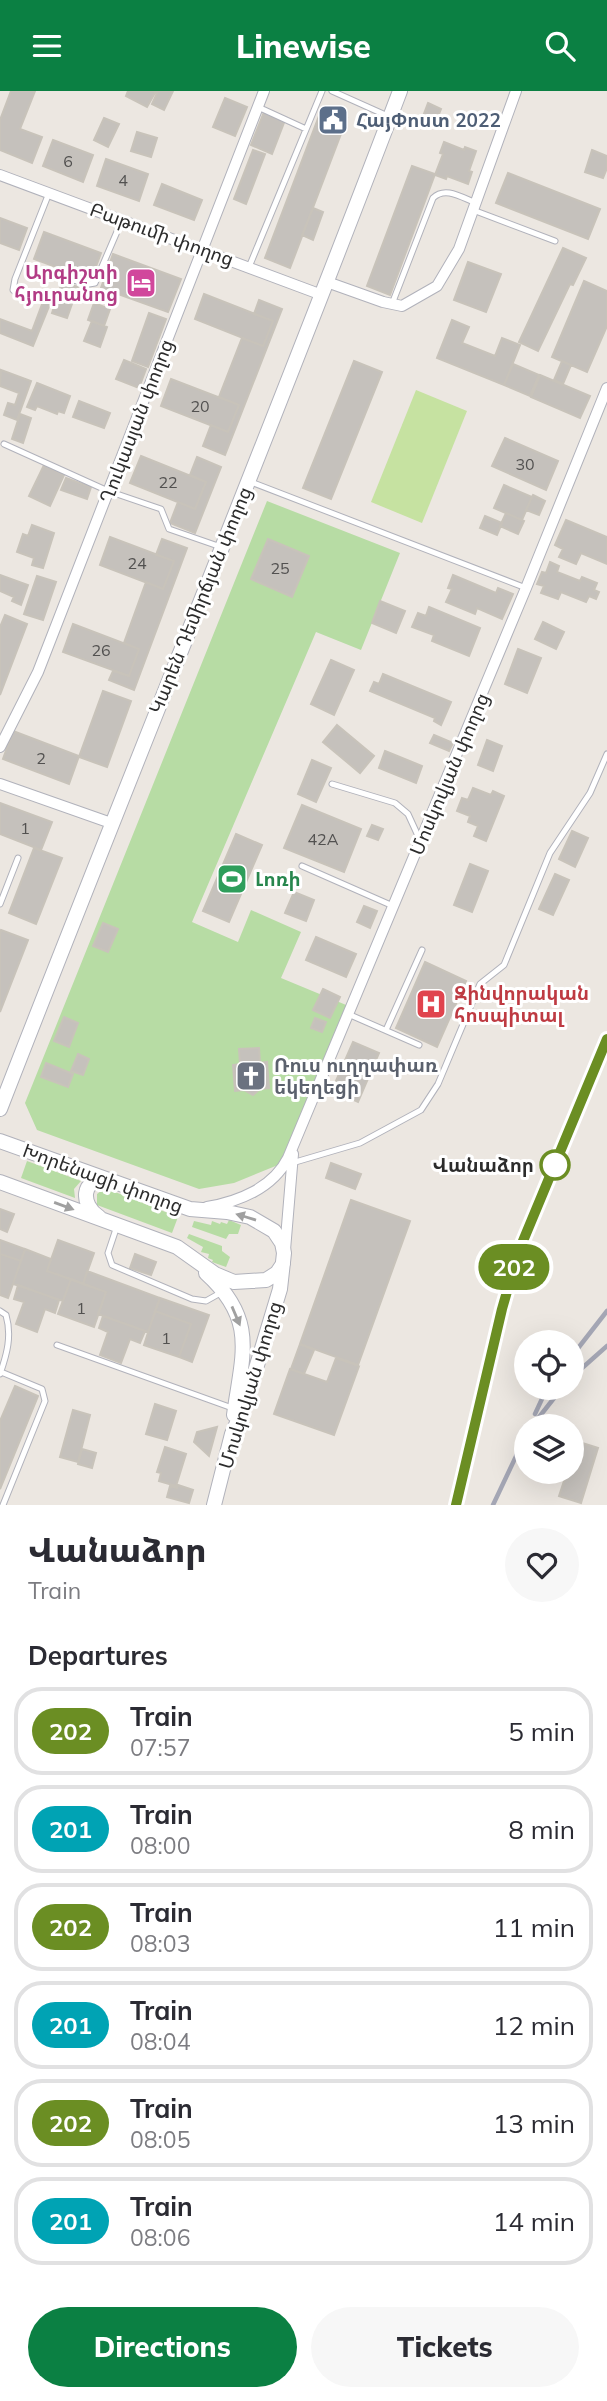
<!DOCTYPE html>
<html lang="en">
<head>
<meta charset="utf-8">
<style>
  :root { --surface:#fff; --page:#f7f7f7; --text:#2b2b33; --muted:#7c7c81; --line:#e1e1e2; --accent:#0b8043 }
  body { margin:0; font-family:Mulish,"Noto Sans Armenian",sans-serif; background:var(--page); color:var(--text); height:100vh; display:flex; flex-direction:column; font-size:26px; white-space:nowrap }
  * { box-sizing:border-box; margin:0 }
  p { font-size:23px; color:var(--muted) }
  .icon { flex:none; width:38px; height:38px; fill:none; stroke:currentColor; stroke-width:2; stroke-linecap:round; stroke-linejoin:round }
  .map { position:relative; height:1414px; overflow:hidden }
  .side { display:flex; flex-direction:column; background:var(--surface); flex:1 }
  .side>* { flex:none }
  .badge { padding:0 14px; border-radius:23px; font-size:24px; line-height:46px }
  .fabs { position:absolute; left:514px; top:1239px; display:grid; gap:14px }
  .fabs a { display:grid; place-items:center; width:70px; height:70px; border-radius:50%; background:var(--surface); box-shadow:0 7px 28px #0002; font-size:35px }
  .map>.badge { position:absolute; translate:-50% -50%; box-shadow:0 0 0 4px #fff }
  h2 { padding:0 28px; font-size:26px; line-height:63px }
  .round { display:grid; place-items:center; flex:none; width:74px; height:74px; border-radius:37px; background:var(--page) }
  .summary { display:flex; align-items:center; justify-content:space-between; height:119px; padding:0 28px }
  h1 { font-size:33px; font-weight:800; line-height:52px }
  .primary-button { display:flex; gap:14px; margin-top:auto; padding:14px 28px }
  .primary-button a { flex:1; height:80px; border-radius:42px; background:var(--accent); color:#fff; font-size:28px; font-weight:800; line-height:80px; text-align:center }
  .primary-button a+a { background:var(--page); color:var(--text) }
  ul { padding:0; list-style:none }
  li { display:flex; align-items:center; gap:21px; height:88px; margin:0 14px 10px; padding:0 14px; border:4px solid var(--line); border-radius:28px }
  li div { flex:1 }
  li b { display:block; font-size:26px }
  li em { font-style:normal }
  li .badge { min-width:77px; font-weight:700; text-align:center }
  header { display:flex; justify-content:space-between; align-items:center; height:91px; padding:0 28px; background:var(--accent); color:#fff; font-size:32px; font-weight:800 }
  .map>svg:first-child { display:block }
  .green { fill:#b7dca4 }
  .pitch { fill:#c6e2a1 }
  .building { fill:#c5c1bc; stroke:#c8c3ba; stroke-width:2 }
  .lines { fill:none; stroke-linecap:round; stroke-linejoin:round }
  .lane-casing { stroke:#b1b2bb; stroke-width:7 }
  .street-casing { stroke:#b1b2bb; stroke-width:12 }
  .secondary-casing { stroke:#b1b2bb; stroke-width:16 }
  .lane { stroke:#fff; stroke-width:5 }
  .street { stroke:#fff; stroke-width:10 }
  .secondary { stroke:#fff; stroke-width:14 }
  .rail { stroke:#a4a6b4; stroke-width:4.5 }
  .oneway { fill:#a0a0a0 }
  .line-casing { stroke:#fff; stroke-width:16 }
  .line { stroke:#6b8e23; stroke-width:10 }
  .stop-dot { fill:#fff; stroke:#6b8e23; stroke-width:3.5 }
  .labels { text-anchor:middle; stroke-width:6; stroke-linejoin:round; paint-order:stroke }
  .number-label { font-size:16px; fill:#525150 }
  .service-label { font-size:19px; font-weight:bold; fill:#4e5e75; stroke:#fff; text-anchor:start }
  .street-label { font-size:19px; fill:#2c2c2c; stroke:#fff }
  .hotel-label { font-size:19px; font-weight:bold; fill:#b23c85; stroke:#fff; text-anchor:end }
  .leisure-label { font-size:19px; font-weight:bold; fill:#27864d; stroke:#fff; text-anchor:start }
  .health-label { font-size:19px; font-weight:bold; fill:#be3a42; stroke:#fff; text-anchor:start }
  .worship-label { font-size:19px; font-weight:bold; fill:#5b616d; stroke:#fff; text-anchor:start }
  .stop-label { font-size:19px; font-weight:bold; fill:#2c2c2c; stroke:#fff; text-anchor:end }
</style>
</head>
<body>
<header><svg class="icon" aria-label="menu" viewBox="0 0 24 24"><path d="M4 6h16M4 12h16M4 18h16"/></svg>Linewise<svg class="icon" aria-label="search" viewBox="0 0 24 24"><circle cx="10" cy="10" r="6"/><path d="M15 15l6 6"/></svg></header>
<div class="map">
<svg width="607" height="1414" viewBox="0 0 607 1414">
  <rect width="100%" height="100%" fill="#ece7e1"/>
  <path class="green" d="M267,410L400,462L361,559L316,541L192,831L238,851L251,819L301,841L281,887L351,916L293,1055L278,1074L234,1092L199,1098L37,1039L25,1012Z
    M27,1070L81,1090L74,1098L75,1107L21,1087Z
    M105,1097L178,1126L172,1142L97,1114V1103Z
    M229,1129L241,1134L238,1143H229L226,1148L192,1136L194,1130L211,1134L212,1130L220,1133L221,1131L227,1133Z
    M189,1143L222,1155V1160L230,1166L226,1176L212,1171L213,1169L208,1167L209,1163L201,1161L203,1156L187,1147Z"/>
  <path class="pitch" d="M416,299L467,320L422,432L371,411Z"/>
  <path class="building" d="M11,0H35L20,38L42,46L32,72L0,59V29Z
    M128,0H156L147,16L126,5Z
    M158,0H173L164,19L152,13Z
    M225,7L247,16L235,45L213,36Z
    M428,12L441,18L435,33L422,28Z
    M322,17L347,27L290,177L265,167Z
    M264,21L285,29L272,63L251,54Z
    M104,27L119,33L108,56L94,49Z
    M137,41L157,47L151,66L131,60Z
    M53,49L93,64L83,91L43,75Z
    M444,51L464,59L465,56L476,60L469,80L472,81L468,93L447,85L446,88L435,84L443,63L440,62Z
    M253,59L265,63L246,113L234,108Z
    M592,59L607,65V77L603,87L585,81Z
    M106,68L148,83L139,110L97,95Z
    M412,75L435,83L390,204L367,195Z
    M508,82L600,118L588,148L496,112Z
    M162,93L202,109L194,129L154,114Z
    M313,117L323,121L313,149L302,144Z
    M0,127L27,137L19,159L0,152Z
    M44,141L101,162L91,189L34,168Z
    M563,157L586,167L573,194L570,193L538,260L519,251Z
    M113,163L181,188L168,221L101,197Z
    M468,171L501,183L486,221L454,209Z
    M584,190L607,200V235L587,281L552,266Z
    M62,191L78,196L67,227L52,222Z
    M47,200L54,203L33,255L0,242V228L32,240Z
    M204,203L273,230L263,255L195,228Z
    M259,209L282,218L225,364L203,355L211,334L228,341L239,314L219,306L242,247L263,255L273,230L254,223Z
    M94,212L110,218L104,235L88,229Z
    M149,222L166,228L148,276L132,270Z
    M452,229L469,236L462,252L495,265L502,247L520,254L504,294L437,267Z
    M92,230L107,236L100,256L84,250Z
    M124,269L146,278L139,297L116,288Z
    M354,270L382,281L331,408L303,397Z
    M562,270L571,274L563,293L554,289Z
    M513,273L539,284L530,305L504,294Z
    M1,279L31,290L17,329L4,324L8,312L15,314L19,302L0,295Z
    M540,284L590,305L580,327L531,306Z
    M171,288L239,314L228,341L161,315Z
    M37,292L70,305L64,322L58,320L57,323L37,315L35,319L27,316Z
    M79,310L110,322L104,337L73,326Z
    M20,323L31,327L23,352L12,348Z
    M505,347L558,370L546,399L492,375Z
    M141,365L206,391L195,418L130,392Z
    M197,366L221,376L195,442L170,432L178,411L195,418L206,391L190,384Z
    M44,374L64,384L50,415L29,405Z
    M66,387L91,396L87,408L61,399Z
    M504,394L532,406L522,429L494,417Z
    M533,404L545,410L539,424L526,419Z
    M506,422L524,430L518,443L500,435Z
    M485,425L502,432L497,444L480,437Z
    M566,429L607,446V473L581,462L576,473L559,466L563,458L555,454Z
    M32,434L54,442L43,477L32,474L34,467L17,461L23,443L28,445Z
    M110,446L174,470L163,498L100,474Z
    M162,448L187,457L134,599L109,589L113,580L129,585L139,558L124,552L146,491L163,498L174,470L156,464Z
    M268,448L309,465L292,506L251,488Z
    M550,471L559,475L557,481L580,490L582,486L597,492L594,499L599,501L596,508L589,505L586,511L561,501L558,508L541,502L544,495L537,493L542,481L546,482Z
    M0,484L28,494L21,514L12,510L14,506L0,500Z
    M453,484L496,502L498,497L513,503L502,528L477,517L475,523L446,511L452,498L448,497Z
    M37,485L56,491L43,529L24,523Z
    M380,510L405,520L396,542L372,532Z
    M429,516L480,537L469,565L432,550L434,544L412,536L418,522L426,525Z
    M5,524L27,533L0,604V536Z
    M543,531L564,541L556,558L535,548Z
    M73,533L139,558L129,585L63,561Z
    M518,558L541,567L527,602L505,593Z
    M331,569L354,579L334,624L311,613Z
    M383,583L451,611L441,634L434,630L435,627L370,600L374,591L379,593Z
    M103,600L131,610L107,676L79,666Z
    M337,634L374,665L360,682L323,651Z
    M13,640L79,665L69,693L3,668Z
    M434,644L453,652L449,660L430,652Z
    M487,649L502,655L493,680L478,674Z
    M385,660L422,675L416,692L379,677Z
    M312,669L331,677L316,711L298,703Z
    M473,697L491,704L493,700L504,705L486,750L474,745L478,735L468,731L470,725L457,720L462,707L468,709Z
    M0,712L52,731L41,759L0,743Z
    M302,714L361,738L344,781L284,757Z
    M372,734L383,738L378,749L367,745Z
    M572,740L588,747L575,776L559,768Z
    M236,743L262,754L229,831L203,820Z
    M34,757L62,767L36,833L9,822Z
    M470,773L488,780L472,821L454,814Z
    M555,783L569,789L553,824L539,818Z
    M294,801L314,809L306,830L285,822Z
    M364,815L377,820L370,837L357,831Z
    M103,832L118,838L108,861L93,855Z
    M1,839L28,849L0,921V843Z
    M316,846L356,863L346,886L306,869Z
    M425,871L466,890L437,956L396,937Z
    M323,898L340,906L330,927L313,919Z
    M64,926L78,932L69,956L54,950Z
    M315,927L326,931L322,941L311,937Z
    M353,951L379,962L358,1011L332,999Z
    M259,957L260,972L267,971L269,997L260,998L253,1004L244,999L235,1000L233,974L240,973L239,958Z
    M78,963L89,968L83,984L71,980Z
    M46,972L73,983L68,996L41,986Z
    M331,1072L361,1083L355,1098L326,1087Z
    M351,1109L410,1130L358,1274L300,1253Z
    M0,1118L14,1123L7,1141L0,1138Z
    M0,1149L25,1158L21,1170L0,1163Z
    M58,1149L94,1162L83,1193L47,1180Z
    M25,1158L51,1168L47,1180L71,1188L63,1210L13,1193Z
    M0,1163L21,1170L8,1207L0,1204Z
    M135,1163L156,1171L151,1184L130,1177Z
    M87,1180L160,1207L148,1241L98,1223L106,1201L83,1193Z
    M71,1188L106,1201L94,1236L58,1223Z
    M18,1194L59,1209L55,1222L45,1218L37,1241L16,1233L24,1211L14,1208Z
    M160,1207L209,1224L192,1271L179,1266L191,1233L155,1220Z
    M155,1220L191,1233L179,1266L144,1254Z
    M103,1225L145,1240L140,1252L130,1248L121,1272L100,1264L108,1241L99,1237Z
    M300,1253L314,1259L304,1283L291,1278Z
    M336,1267L359,1275L334,1344L274,1323L290,1278L327,1291Z
    M15,1295L38,1305L0,1398V1330Z
    M155,1313L176,1320L167,1349L146,1343Z
    M73,1319L90,1324L78,1371L60,1366Z
    M217,1336L209,1365L194,1351L197,1341Z
    M576,1350L598,1357L581,1412L559,1405L567,1381H572V1363Z
    M165,1356L186,1363L176,1395L159,1390L161,1382L157,1381Z
    M82,1358L96,1362L92,1377L78,1373Z
    M178,1394L193,1399L189,1412L167,1406L170,1395L177,1397Z"/>
  <g class="lines">
    <g class="lane-casing">
      <path id="lane" d="M332,0L390,26
        M258,16L306,38
        M473,119L555,150
        M249,176L322,0
        M50,183L89,193L95,192L122,129
        M31,207L19,204L13,199L15,188L49,102
        M392,213L433,107C445,95 461,106 476,112
        M4,353L108,400L161,418L169,438L221,456
        M251,391L526,497
        M332,693L395,712L408,723L419,747
        M302,775L393,815
        M0,813L18,767
        M348,923L419,954
        M386,939L422,859
        M292,1072L360,1052L421,1019L438,993L480,893L504,874L550,762L590,702L607,663
        M117,1135L108,1162L112,1174L192,1208L206,1210L222,1201
        M0,1220L6,1224C12,1245 7,1263 0,1283
        M57,1254L235,1318
        M1,1281L42,1298L45,1310L3,1414"/>
    </g>
    <g class="street-casing">
      <path id="street" d="M0,84L322,204
        M327,191L383,211L402,215L437,195L459,158L516,0
        M0,656L38,581L264,0
        M0,693L111,732
        M207,1116C238,1111 273,1097 288,1067L526,497L607,297
        M285,1159L293,1063"/>
    </g>
    <g class="secondary-casing">
      <path id="secondary" d="M0,1018C132,678 271,341 400,0
        M0,1050L190,1118L227,1121L250,1126L274,1140L282,1152L284,1162L280,1198L245,1314L232,1343L214,1414
        M0,1091L177,1156L215,1183L234,1191L266,1189L277,1182L283,1173
        M99,1126C80,1114 81,1086 107,1090
        M206,1182C258,1229 242,1264 234,1324"/>
    </g>
    <use href="#lane" class="lane"/>
    <use href="#street" class="street"/>
    <use href="#secondary" class="secondary"/>
    <path class="rail" d="M572,1265L607,1220
      M572,1286L607,1255
      M535,1323L547,1297
      M532,1335L562,1297
      M456,1414L503,1218L518,1162L607,948
      M493,1414L527,1342"/>
  </g>
  <defs><path id="oneway-solid" d="M-6-.8H1V-3.2L6.5 0L1 3.2V.8H-6Z" transform="scale(1.75)"/></defs>
  <g class="oneway">
    <use href="#oneway-solid" transform="translate(64 1115) rotate(20)"/>
    <use href="#oneway-solid" transform="translate(246 1126) rotate(-163)"/>
    <use href="#oneway-solid" transform="translate(236 1225) rotate(67)"/>
  </g>
  <g class="lines">
    <g class="line-casing">
      <path id="line" d="M456,1414L502,1218L518,1162L607,948"/>
    </g>
    <use href="#line" class="line"/>
  </g>
  <defs>
    <g id="civic-square" transform="scale(1.575)"><rect x="-9" y="-9" width="18" height="18" rx="4" fill="#5c6f8a" stroke="#fff"/><path d="M-.6-6.5H3V-4.5H.6V-3L4-1V1h2V6H-6V1h2V-1L-.6-3ZM-1.2 2.5V6h2.4V2.5Z" fill="#fff"/></g>
    <g id="hotel-square" transform="scale(1.575)"><rect x="-9" y="-9" width="18" height="18" rx="4" fill="#d1479c" stroke="#fff"/><path d="M-6-4.5h1.5V1H6V5H4.5V3h-9V5H-6ZM-4 0a1.8 1.8 0 1 1 3.6 0ZM.5 0V-2.5h3Q6-2.5 6 0Z" fill="#fff"/></g>
    <g id="stadium-square" transform="scale(1.575)"><rect x="-9" y="-9" width="18" height="18" rx="4" fill="#2e9e5b" stroke="#fff"/><path d="M0-5a6.5 5 0 1 0 0 10a6.5 5 0 1 0 0-10ZM-3.5-1.8h7v3.6h-7Z" fill="#fff"/></g>
    <g id="hospital-square" transform="scale(1.575)"><rect x="-9" y="-9" width="18" height="18" rx="4" fill="#e0444e" stroke="#fff"/><path d="M-5-5h3v3.5h4V-5h3V5h-3V1.5h-4V5h-3Z" fill="#fff"/></g>
    <g id="church-square" transform="scale(1.575)"><rect x="-9" y="-9" width="18" height="18" rx="4" fill="#6b7280" stroke="#fff"/><path d="M-1.2-6h2.4v3.5h3.3v2.4h-3.3V6h-2.4V-.1h-3.3v-2.4h3.3Z" fill="#fff"/></g>
  </defs>
  <g fill-rule="evenodd">
    <use href="#civic-square" x="333" y="29"/>
    <use href="#hotel-square" x="141" y="192"/>
    <use href="#stadium-square" x="232" y="788"/>
    <use href="#hospital-square" x="431" y="913"/>
    <use href="#church-square" x="251" y="985"/>
  </g>
  <circle class="stop-dot" cx="555" cy="1074" r="14"/>
  <g class="labels">
    <g class="number-label">
      <text x="68" y="76">6</text>
      <text x="123" y="95">4</text>
      <text x="200" y="321">20</text>
      <text x="525" y="379">30</text>
      <text x="168" y="397">22</text>
      <text x="137" y="478">24</text>
      <text x="280" y="483">25</text>
      <text x="101" y="565">26</text>
      <text x="41" y="673">2</text>
      <text x="25" y="743">1</text>
      <text x="323" y="754">42A</text>
      <text x="81" y="1223">1</text>
      <text x="166" y="1253">1</text>
    </g>
    <g class="service-label">
      <text x="356" y="36">ՀայՓոստ 2022</text>
    </g>
    <g class="street-label">
      <text transform="translate(162 143) rotate(20)" y="7">Բաթումի փողոց</text>
      <text transform="translate(136 330) rotate(-69)" y="7">Ղուկասյան փողոց</text>
      <text transform="translate(200 509) rotate(-68)" y="7">Կարեն Դեմիրճյան փողոց</text>
      <text transform="translate(449 683) rotate(-67)" y="7">Մոսկովյան փողոց</text>
      <text transform="translate(103 1087) rotate(20)" y="7">Խորենացի փողոց</text>
      <text transform="translate(250 1294) rotate(-73)" y="7">Մոսկովյան փողոց</text>
    </g>
    <g class="hotel-label">
      <text x="118" y="188">Արգիշտի<tspan x="118" dy="22">հյուրանոց</tspan></text>
    </g>
    <g class="leisure-label">
      <text x="255" y="795">Լոռի</text>
    </g>
    <g class="health-label">
      <text x="454" y="909">Զինվորական<tspan x="454" dy="22">հոսպիտալ</tspan></text>
    </g>
    <g class="worship-label">
      <text x="274" y="981">Ռուս ուղղափառ<tspan x="274" dy="22">եկեղեցի</tspan></text>
    </g>
    <g class="stop-label">
      <text x="534" y="1081">Վանաձոր</text>
    </g>
  </g>
</svg>
<div class="fabs">
<a><svg class="icon" aria-label="locate" viewBox="0 0 24 24"><circle cx="12" cy="12" r="6"/><path d="M12 2v4M12 18v4M2 12h4M18 12h4"/></svg></a>
<a><svg class="icon" aria-label="layers" viewBox="0 0 24 24"><path d="M12 4l9 5-9 5-9-5zM3 14l9 5 9-5"/></svg></a>
</div>
<b class="badge" style="left:514px;top:1176px;background:#6b8e23;color:#fff">202</b>
</div>
<section class="side">
<div class="summary"><div><h1>Վանաձոր</h1><p>Train</p></div><a class="round"><svg class="icon" aria-label="heart" viewBox="0 0 24 24"><path d="M12 20l-8-8c-3-5 5-10 8-4 3-6 11-1 8 4z"/></svg></a></div>
<h2>Departures</h2>
<ul>
<li><span class="badge" style="background:#6b8e23;color:#fff">202</span><div><b>Train</b><p>07:57</p></div><em>5 min</em></li>
<li><span class="badge" style="background:#00a3b4;color:#fff">201</span><div><b>Train</b><p>08:00</p></div><em>8 min</em></li>
<li><span class="badge" style="background:#6b8e23;color:#fff">202</span><div><b>Train</b><p>08:03</p></div><em>11 min</em></li>
<li><span class="badge" style="background:#00a3b4;color:#fff">201</span><div><b>Train</b><p>08:04</p></div><em>12 min</em></li>
<li><span class="badge" style="background:#6b8e23;color:#fff">202</span><div><b>Train</b><p>08:05</p></div><em>13 min</em></li>
<li><span class="badge" style="background:#00a3b4;color:#fff">201</span><div><b>Train</b><p>08:06</p></div><em>14 min</em></li>
</ul>
<div class="primary-button"><a>Directions</a><a>Tickets</a></div>
</section>
</body>
</html>
